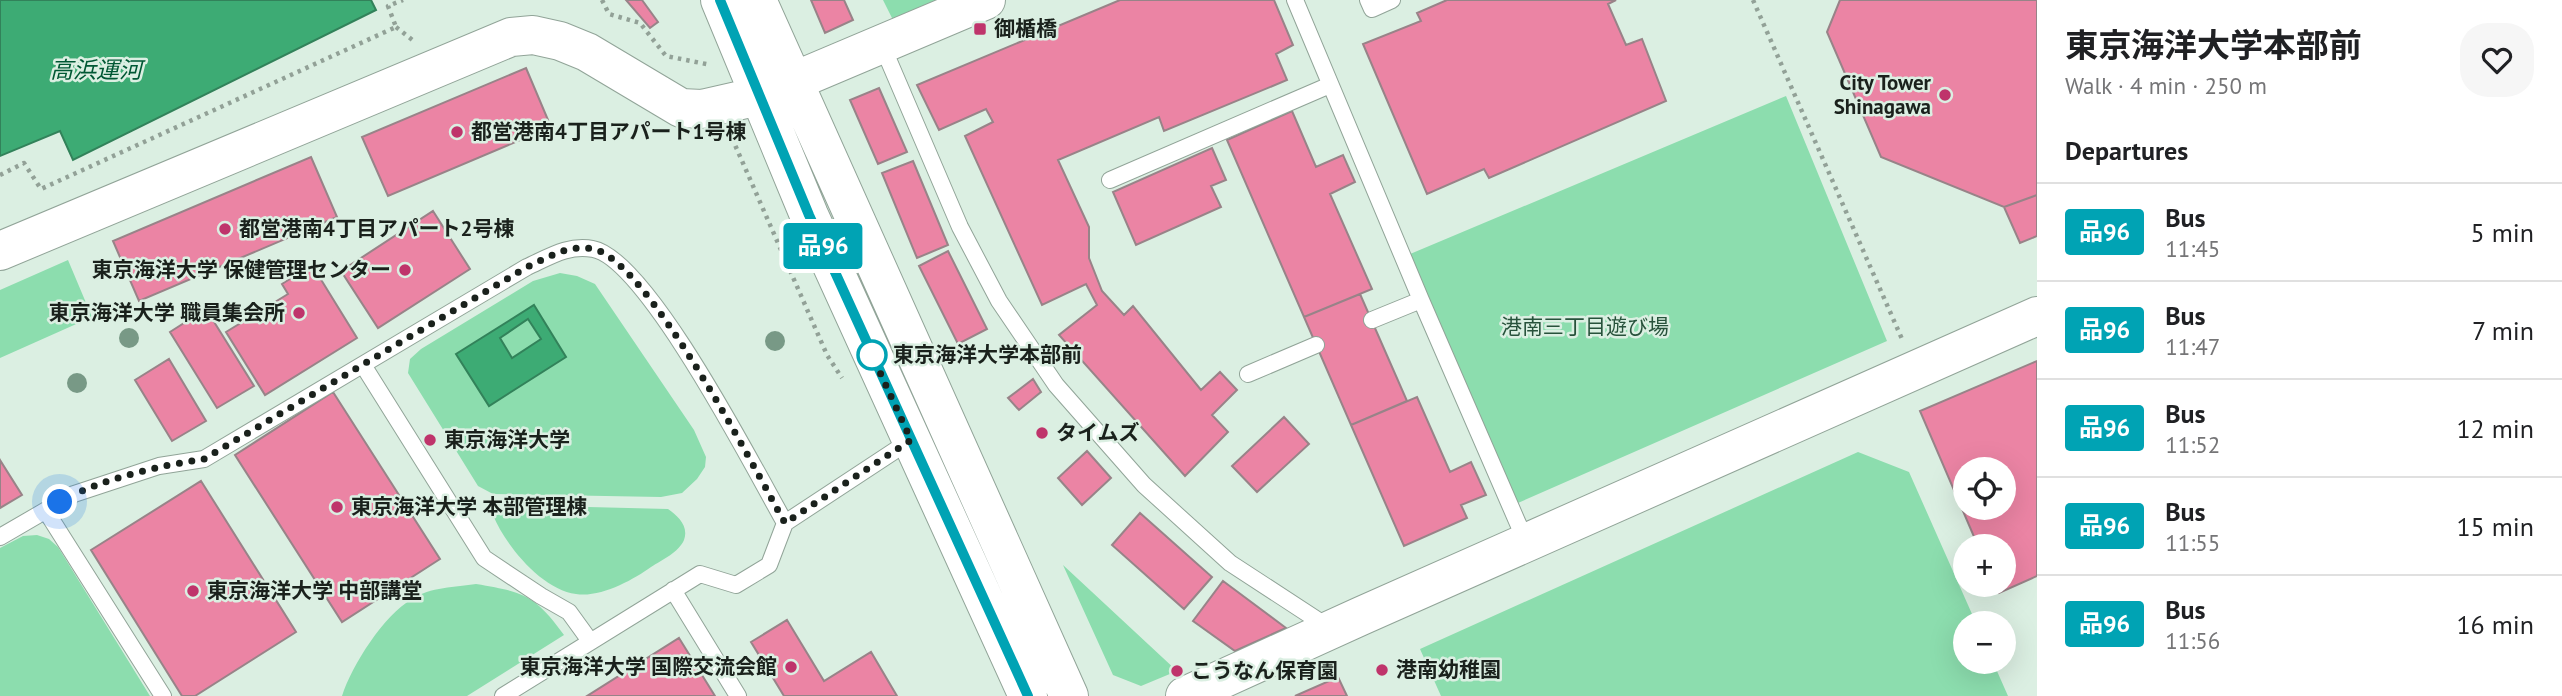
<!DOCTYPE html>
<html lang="en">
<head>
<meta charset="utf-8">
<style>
  :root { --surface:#fff; --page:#f6f6f6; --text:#202124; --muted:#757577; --line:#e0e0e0 }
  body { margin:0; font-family:"PT Sans","Noto Sans JP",sans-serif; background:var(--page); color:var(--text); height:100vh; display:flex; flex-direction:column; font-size:26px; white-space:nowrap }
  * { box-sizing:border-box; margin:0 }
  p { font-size:23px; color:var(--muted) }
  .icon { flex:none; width:38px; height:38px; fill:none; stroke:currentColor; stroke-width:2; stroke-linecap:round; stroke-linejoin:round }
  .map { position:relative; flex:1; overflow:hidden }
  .details { display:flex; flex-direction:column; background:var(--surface); width:525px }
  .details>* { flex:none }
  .badge { padding:0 14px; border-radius:5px; font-size:24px; line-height:46px }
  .fabs { position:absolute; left:1953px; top:457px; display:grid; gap:14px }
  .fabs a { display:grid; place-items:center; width:63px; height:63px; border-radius:50%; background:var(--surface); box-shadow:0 7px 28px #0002; font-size:35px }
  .you { position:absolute; width:35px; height:35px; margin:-18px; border:5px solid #fff; border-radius:50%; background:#1a73e8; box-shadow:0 0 0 10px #1a73e833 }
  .map>.badge { position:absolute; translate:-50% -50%; box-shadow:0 0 0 4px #fff }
  h2 { padding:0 28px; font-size:26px; line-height:63px }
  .round { display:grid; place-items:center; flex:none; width:74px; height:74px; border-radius:28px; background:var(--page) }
  .overview { display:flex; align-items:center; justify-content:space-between; height:119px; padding:0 28px }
  h1 { font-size:33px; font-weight:700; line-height:52px }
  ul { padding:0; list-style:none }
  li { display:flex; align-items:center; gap:21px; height:98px; padding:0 28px; border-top:2px solid var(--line) }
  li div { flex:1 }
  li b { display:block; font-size:26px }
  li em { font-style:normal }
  li .badge { min-width:77px; font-weight:700; text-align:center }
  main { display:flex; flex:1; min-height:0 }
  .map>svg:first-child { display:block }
  .green { fill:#8cddae }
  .water { fill:#3dab74; stroke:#32825a; stroke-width:2; fill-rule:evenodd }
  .building { fill:#eb84a4; stroke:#988388; stroke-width:2; fill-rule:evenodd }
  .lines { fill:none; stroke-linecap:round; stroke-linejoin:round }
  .service-casing { stroke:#91a498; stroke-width:18 }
  .tertiary-casing { stroke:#91a498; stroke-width:40 }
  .path { stroke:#92a197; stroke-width:4.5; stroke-dasharray:3.5 5; stroke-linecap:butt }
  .service { stroke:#fff; stroke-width:16 }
  .tertiary { stroke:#fff; stroke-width:38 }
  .tree { fill:#789986 }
  .line-casing { stroke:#fff; stroke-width:16 }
  .line { stroke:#00a3b4; stroke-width:10 }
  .walk { stroke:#1a211c; stroke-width:7; stroke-dasharray:0 12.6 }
  .poi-dot { fill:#bf346b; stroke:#dbefe2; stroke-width:2.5 }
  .stop-dot { fill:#fff; stroke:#00a3b4; stroke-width:3.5 }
  .labels { text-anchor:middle; stroke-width:5; stroke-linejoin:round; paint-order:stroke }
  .poi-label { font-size:21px; font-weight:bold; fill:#1a211c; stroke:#dbefe2; text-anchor:start }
  .park-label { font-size:21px; fill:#27523b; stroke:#dbefe2 }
  .stop-label { font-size:21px; font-weight:bold; fill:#1a211c; stroke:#dbefe2; text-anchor:start }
  .water-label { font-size:23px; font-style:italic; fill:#005834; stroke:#dbefe2 }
</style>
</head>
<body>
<main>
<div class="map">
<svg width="2037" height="696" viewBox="0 0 2037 696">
  <rect width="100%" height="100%" fill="#dbefe2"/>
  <path class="green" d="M883,0H942L893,20Z
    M1786,96L1887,341L1511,506L1403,257Z
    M68,260L92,317L0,358V290Z
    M560,273L577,276L595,284L694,430L706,457L705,467L697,479L682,493L661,497L493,494L478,486L408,373L410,359L421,349L533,281Z
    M1858,452L1909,472L1976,623H1965V662H1993L2008,696H1441L1420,649Z
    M509,505L668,509C678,516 689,526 684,540C679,552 662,560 651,567C633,580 600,598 576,594C542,590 505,545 493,515L497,509Z
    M37,535L49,539L58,547L150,696H0V548L23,536Z
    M1063,565L1177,671L1141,686L1113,675Z
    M476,584C524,592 535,595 564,635L467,696H342C352,665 384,615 412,599C430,587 456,587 476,584Z"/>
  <path class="water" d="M0,0H371L376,10L73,160L60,131L0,156Z
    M534,305L566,357L489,406L456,354ZM528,319L541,339L512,358L500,338Z"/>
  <path class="building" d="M626,0H642L658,22L650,28Z
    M811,0H844L853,20L825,33Z
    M1120,0H1274L1293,45L1276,54L1287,80L1164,131L1159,117L1058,160L1089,227V258L1102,291L1124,315L1133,306L1201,390L1220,372L1237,390L1212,415L1228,432L1185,476L1059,335L1097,305L1086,284L1042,305L965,136L993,122L986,109L939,130L917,85Z
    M1447,0H1616L1608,4L1626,45L1642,39L1666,101L1489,178L1484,169L1427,194L1363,44L1421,21L1417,13Z
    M1840,0H2037V195L2004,207L1881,157L1827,32Z
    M526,68L551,127L388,196L362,137Z
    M879,88L907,152L878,164L850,100Z
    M1292,111L1316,167L1343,155L1355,182L1330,194L1372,289L1304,317L1227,140Z
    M1212,148L1226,180L1211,186L1221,207L1136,245L1113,192Z
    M311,157L337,217L139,301L113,241Z
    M913,161L948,245L917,258L882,173Z
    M2037,195V236L2020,243L2004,207Z
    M433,211L470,269L378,328L341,271Z
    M948,251L987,329L958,344L919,266Z
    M312,265L357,338L265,395L226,332L288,294L282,284Z
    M1360,294L1407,401L1351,425L1304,317Z
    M206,309L254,386L217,408L170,332Z
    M169,359L206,421L172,441L135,380Z
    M2037,361V576L1999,593L1995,584H2004V546H1978L1920,411ZM1965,469H2004V508H1965Z
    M1033,379L1041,392L1019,410L1008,398Z
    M333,392L440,559L342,622L235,455Z
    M1417,397L1450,472L1471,462L1486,495L1461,505L1467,518L1404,546L1351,425Z
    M1284,417L1309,444L1257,492L1232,466Z
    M1087,451L1111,478L1082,505L1058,478Z
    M0,460L22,495L0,508Z
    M201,481L296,632L195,696H182L91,550Z
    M1140,513L1212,577L1184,609L1112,545Z
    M1223,581L1286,628L1235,651L1193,621Z
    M787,620L824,681L871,652L897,696H784L751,642Z
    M679,638L715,696H587Z
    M1338,677L1347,696H1295Z"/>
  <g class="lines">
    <g class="service-casing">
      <path id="service" d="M1295,0L1421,300L1526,542
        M1368,0L1372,9L1392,0
        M882,45L960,227L999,301L1056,385L1144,485L1230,563L1328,627
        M1110,180L1330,85
        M1372,320L1421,300
        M363,365L484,558L541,596L569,612L590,641
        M1248,374L1316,345
        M46,511L163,696
        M0,537L74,494L159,466L204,459L527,267C549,257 569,244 593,249C647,259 755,470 785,523
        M673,590L738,696
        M503,696L700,574L736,585L769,565L785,523L911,440"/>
    </g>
    <g class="tertiary-casing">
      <path id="tertiary" d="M720,0L809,215L1028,696
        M757,0L1069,696
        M0,251L511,37L533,35L560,41L587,52L681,108L702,109L759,96L986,0
        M1185,696L1361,616L2037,316"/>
    </g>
    <path class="path" d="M602,0L609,14L640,23L666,56L711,65
      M1753,0L1902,339
      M396,27L415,42
      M732,138L827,355L842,378
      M0,175L24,163L41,189L396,27L388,6L403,0"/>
    <use href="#service" class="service"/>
    <use href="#tertiary" class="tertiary"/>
  </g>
  <g class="tree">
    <circle cx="129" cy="338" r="10"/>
    <circle cx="775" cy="341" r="10"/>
    <circle cx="77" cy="383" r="10"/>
  </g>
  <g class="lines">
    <g class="line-casing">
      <path id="line" d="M720,0L809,215L1028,696"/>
    </g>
    <use href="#line" class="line"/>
    <path class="walk" d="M60,502C100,479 158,466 204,459L527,267C549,257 569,244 593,249C647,259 755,470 785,523L911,440L872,355"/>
  </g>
  <g class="poi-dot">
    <rect x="973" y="22" width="14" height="14" rx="3.5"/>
    <circle cx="1945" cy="95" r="7"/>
    <circle cx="457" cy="132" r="7"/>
    <circle cx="225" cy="229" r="7"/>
    <circle cx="405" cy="270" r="7"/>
    <circle cx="299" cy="313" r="7"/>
    <circle cx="1042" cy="433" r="7"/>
    <circle cx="430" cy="440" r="7"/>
    <circle cx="337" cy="507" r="7"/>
    <circle cx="193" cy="591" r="7"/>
    <circle cx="791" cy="667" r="7"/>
    <circle cx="1382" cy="670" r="7"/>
    <circle cx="1177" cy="671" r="7"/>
  </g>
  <circle class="stop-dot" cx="872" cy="355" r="14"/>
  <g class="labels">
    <g class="poi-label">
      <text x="994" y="36">御楯橋</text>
      <text x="1931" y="90" text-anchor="end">City Tower<tspan x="1931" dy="24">Shinagawa</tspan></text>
      <text x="471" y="139">都営港南4丁目アパート1号棟</text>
      <text x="239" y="236">都営港南4丁目アパート2号棟</text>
      <text x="391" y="277" text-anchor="end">東京海洋大学 保健管理センター</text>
      <text x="285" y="320" text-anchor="end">東京海洋大学 職員集会所</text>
      <text x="1056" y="440">タイムズ</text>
      <text x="444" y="447">東京海洋大学</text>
      <text x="351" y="514">東京海洋大学 本部管理棟</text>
      <text x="207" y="598">東京海洋大学 中部講堂</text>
      <text x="777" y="674" text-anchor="end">東京海洋大学 国際交流会館</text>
      <text x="1396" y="677">港南幼稚園</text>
      <text x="1191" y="678">こうなん保育園</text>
    </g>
    <g class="park-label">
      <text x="1585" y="334">港南三丁目遊び場</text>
    </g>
    <g class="stop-label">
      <text x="893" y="362">東京海洋大学本部前</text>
    </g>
    <g class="water-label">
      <text x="96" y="78">高浜運河</text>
    </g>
  </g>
</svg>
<div class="fabs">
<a><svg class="icon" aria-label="locate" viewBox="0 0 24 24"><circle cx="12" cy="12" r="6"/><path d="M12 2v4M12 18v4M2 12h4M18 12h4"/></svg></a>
<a>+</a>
<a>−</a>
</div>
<div class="you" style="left:60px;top:502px"></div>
<b class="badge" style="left:823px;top:246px;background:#00a3b4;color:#fff">品96</b>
</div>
<section class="details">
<div class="overview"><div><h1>東京海洋大学本部前</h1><p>Walk · 4 min · 250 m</p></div><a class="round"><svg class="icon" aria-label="heart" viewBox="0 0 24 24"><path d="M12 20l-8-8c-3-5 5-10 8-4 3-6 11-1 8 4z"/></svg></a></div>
<h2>Departures</h2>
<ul>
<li><span class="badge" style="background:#00a3b4;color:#fff">品96</span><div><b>Bus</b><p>11:45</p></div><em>5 min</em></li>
<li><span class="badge" style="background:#00a3b4;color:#fff">品96</span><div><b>Bus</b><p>11:47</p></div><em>7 min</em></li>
<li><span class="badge" style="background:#00a3b4;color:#fff">品96</span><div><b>Bus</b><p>11:52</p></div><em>12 min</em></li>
<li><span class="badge" style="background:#00a3b4;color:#fff">品96</span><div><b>Bus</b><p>11:55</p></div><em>15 min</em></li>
<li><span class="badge" style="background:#00a3b4;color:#fff">品96</span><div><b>Bus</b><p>11:56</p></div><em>16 min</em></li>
</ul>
</section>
</main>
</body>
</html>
